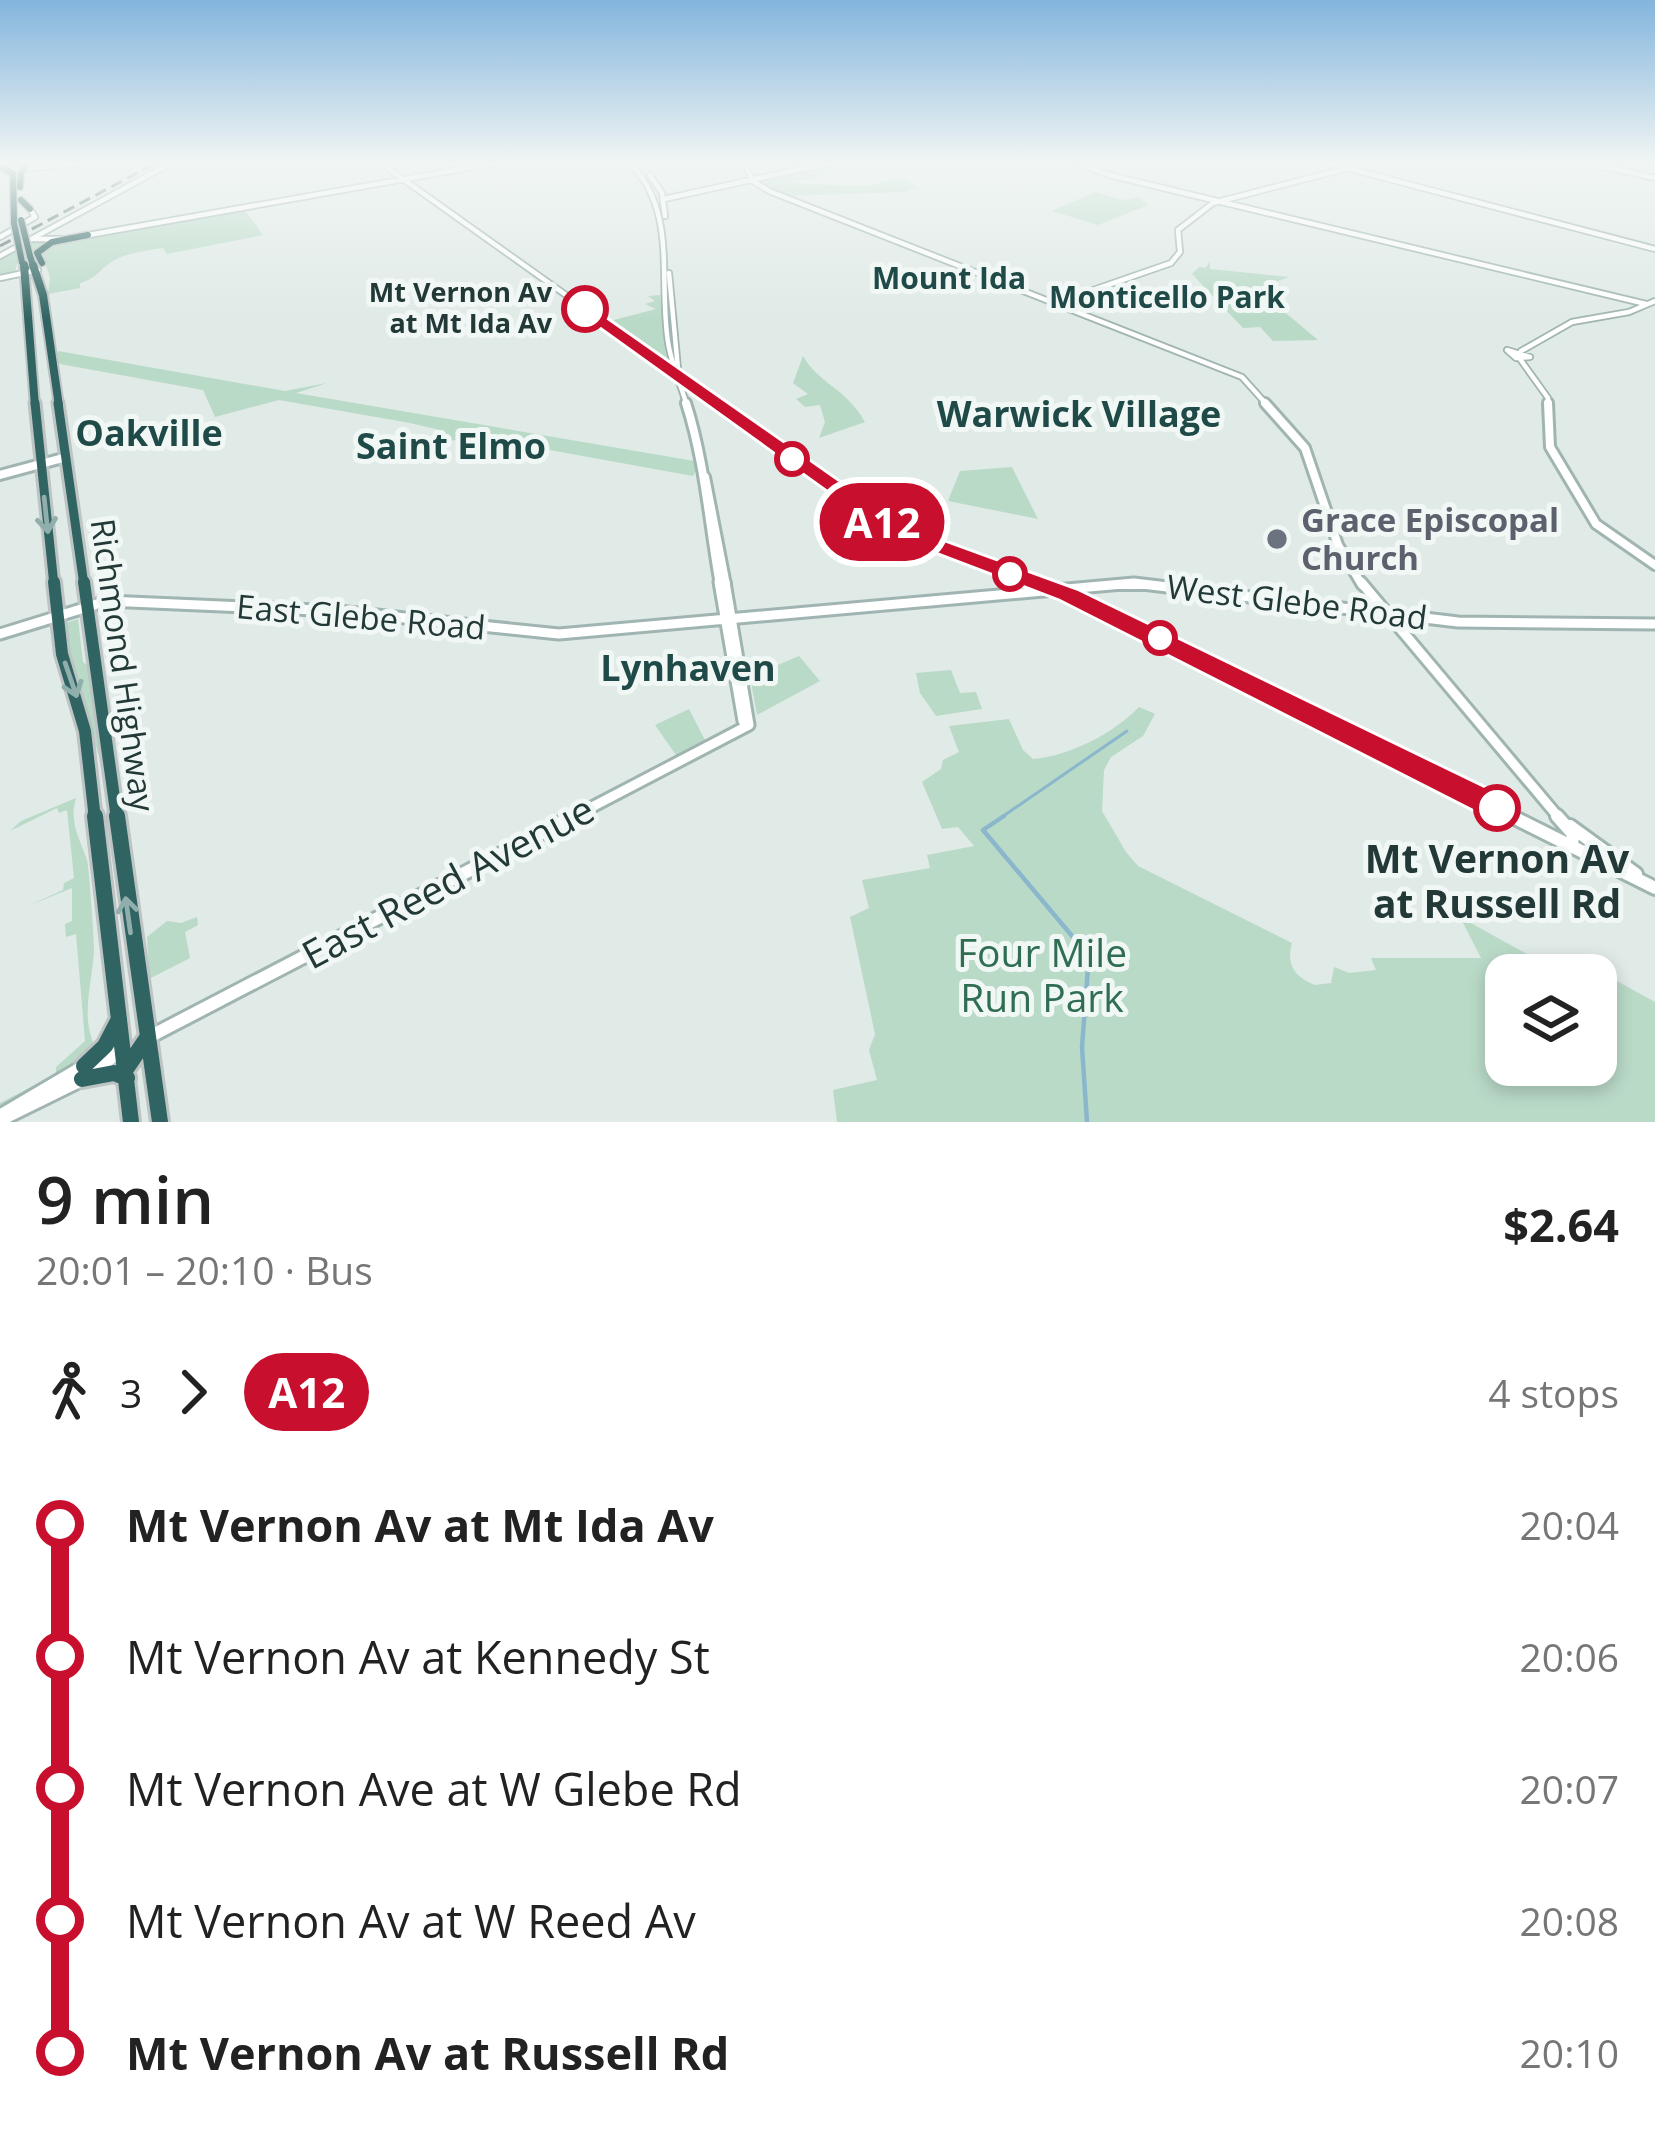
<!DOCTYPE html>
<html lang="en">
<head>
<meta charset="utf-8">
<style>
  :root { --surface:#fff; --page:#f6f6f6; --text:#222; --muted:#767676 }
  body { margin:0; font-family:"Open Sans",sans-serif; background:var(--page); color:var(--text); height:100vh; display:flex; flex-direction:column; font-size:45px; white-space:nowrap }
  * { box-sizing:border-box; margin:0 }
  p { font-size:39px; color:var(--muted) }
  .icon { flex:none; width:66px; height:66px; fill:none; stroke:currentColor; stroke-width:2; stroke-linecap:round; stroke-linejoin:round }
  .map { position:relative; height:1122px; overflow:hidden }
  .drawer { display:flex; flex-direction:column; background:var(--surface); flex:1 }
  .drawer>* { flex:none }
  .badge { padding:0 24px; border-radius:39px; font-size:42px; line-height:78px }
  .fabs { position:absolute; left:1485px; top:954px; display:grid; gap:24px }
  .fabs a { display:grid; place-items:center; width:132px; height:132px; border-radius:24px; background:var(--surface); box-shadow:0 6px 18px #0003; font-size:60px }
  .map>.badge { position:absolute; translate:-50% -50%; box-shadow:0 0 0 6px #fff }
  .legs { display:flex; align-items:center; gap:18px; height:132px; padding:0 36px; font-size:39px }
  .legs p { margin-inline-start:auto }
  .head { display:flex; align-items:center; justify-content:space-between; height:204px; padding:0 36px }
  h1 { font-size:66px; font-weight:600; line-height:90px }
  ul { padding:0 36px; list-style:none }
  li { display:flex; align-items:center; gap:42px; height:132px; font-size:45px }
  li i { display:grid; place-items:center; width:18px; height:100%; margin:0 15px; background:currentColor }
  li i::after { content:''; width:30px; height:30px; margin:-15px; border:9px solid; border-radius:50%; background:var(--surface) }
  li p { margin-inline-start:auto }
  li:first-child i { background:linear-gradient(#0000 50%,currentColor 0) }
  li:last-child i { background:linear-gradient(currentColor 50%,#0000 0) }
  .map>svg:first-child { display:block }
  .green { fill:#badac8 }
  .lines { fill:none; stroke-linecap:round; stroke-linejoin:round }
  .stream-far1 { stroke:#8bb7cc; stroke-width:3 }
  .stream { stroke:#8bb7cc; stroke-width:4.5 }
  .secondary-far3-casing { stroke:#a0b5b1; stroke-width:8 }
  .secondary-far2-casing { stroke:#a0b5b1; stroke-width:14 }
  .secondary-far1-casing { stroke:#a0b5b1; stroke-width:15 }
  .secondary-casing { stroke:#a0b5b1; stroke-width:18 }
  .highway-far4-casing { stroke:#bdc4c3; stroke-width:9 }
  .highway-far3-casing { stroke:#bdc4c3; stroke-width:12 }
  .highway-far2-casing { stroke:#bdc4c3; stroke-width:15 }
  .highway-far1-casing { stroke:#bdc4c3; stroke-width:18 }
  .highway-casing { stroke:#bdc4c3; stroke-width:22 }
  .secondary-far3 { stroke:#fff; stroke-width:4.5 }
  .secondary-far2 { stroke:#fff; stroke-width:8 }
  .secondary-far1 { stroke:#fff; stroke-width:9 }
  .secondary { stroke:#fff; stroke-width:12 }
  .highway-far4 { stroke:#306462; stroke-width:6 }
  .highway-far3 { stroke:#306462; stroke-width:8 }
  .highway-far2 { stroke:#306462; stroke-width:9 }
  .highway-far1 { stroke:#306462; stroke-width:12 }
  .highway { stroke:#306462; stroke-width:16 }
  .rail { stroke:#5c7573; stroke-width:3; stroke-dasharray:12 6; stroke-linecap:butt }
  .highway-bridge-casing { stroke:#bdc4c3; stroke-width:9; stroke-linecap:butt }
  .highway-bridge { stroke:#306462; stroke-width:6 }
  .oneway { stroke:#90aeac }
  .line-1 { fill:#c8102e; stroke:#fff; stroke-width:3 }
  .stop-1-dot { fill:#fff; stroke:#c8102e; stroke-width:6 }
  .worship-dot { fill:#6b7280; stroke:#f0f7f5; stroke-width:4.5 }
  .labels { text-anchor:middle; stroke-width:10; stroke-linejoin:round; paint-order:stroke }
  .far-stop-label { font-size:27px; font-weight:bold; fill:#223937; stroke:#f0f7f5; text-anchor:end }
  .far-neighbourhood-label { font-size:30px; font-weight:bold; fill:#1f4a47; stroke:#f0f7f5 }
  .worship-label { font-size:33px; font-weight:bold; fill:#5b616d; stroke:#f0f7f5; text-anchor:start }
  .street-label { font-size:33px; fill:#223937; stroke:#f0f7f5 }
  .neighbourhood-label { font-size:36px; font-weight:bold; fill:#1f4a47; stroke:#f0f7f5 }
  .near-stop-label { font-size:39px; font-weight:bold; fill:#223937; stroke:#f0f7f5 }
  .near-street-label { font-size:39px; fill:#223937; stroke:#f0f7f5 }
  .near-park-label { font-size:39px; fill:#2f6e52; stroke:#f0f7f5 }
</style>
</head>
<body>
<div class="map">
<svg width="1655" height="1122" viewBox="0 0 1655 1122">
  <rect width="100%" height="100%" fill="#e0eae7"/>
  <path class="green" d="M836,162H888L910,169C901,172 855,167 846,164L849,168L834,174L838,163L824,176L785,183L865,186L903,178L917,187L905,192L787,196L757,181Z
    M1095,192L1123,200L1139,197L1148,205L1098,225L1052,211Z
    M244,209L263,235L167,254L163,248C147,251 128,252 113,261C100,269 96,279 80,283V288L48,294L50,278L42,252L17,264L15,272L0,275V259L35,240Z
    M1210,261V269L1289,277L1257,289L1318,340L1273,341L1260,327L1243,328L1192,274L1199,267L1206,268Z
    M660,295L669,364L610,321L656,309L645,304L655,301L648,296Z
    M58,351L285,391L327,383L296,393L700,462L693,476L477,437L449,441L440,430L410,423L279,400L215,417L203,390L60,364L54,362Z
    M803,356C819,384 846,388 865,422L819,438L825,422L820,405L805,407L796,399L808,394L793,383Z
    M1012,467L1038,519L948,501L960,471Z
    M78,619L83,662L88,666L100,760L65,641L63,624Z
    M799,656L820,681L757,715L750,677Z
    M951,670L960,693L976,692L982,709L936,716L920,693L916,673Z
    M1139,707L1155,714L1143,736L1111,757L1104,770L1102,811L1126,852L1138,866L1292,943C1286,964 1294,977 1315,985L1331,983L1334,967L1349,973L1376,970L1371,958H1481L1460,917L1565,975H1506V1065H1596L1597,970L1655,1002V1122H837L833,1090L877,1080L869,1050L875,1034L850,917L869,908L862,880L930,868L927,855L974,846L958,827L942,829L922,782L941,769L943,760L959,752L949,726L1009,719L1023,750L1033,759C1069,756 1113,734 1139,707Z
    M689,709L706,742L678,758L655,725Z
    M76,798C69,822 79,837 87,860C89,867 94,936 94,946C94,979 78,1020 97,1049L0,1107V1103L56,1074V1067L85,1041L76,934L66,937L65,924L72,921V888L28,906L63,890L64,883L74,878L67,810L59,813L57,808L10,831L21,821Z
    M197,917L198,925L185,932L190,958L149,979L147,937L167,921L181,923Z"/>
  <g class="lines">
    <path class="stream-far1" d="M999,819L1127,731"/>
    <path class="stream" d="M1004,816L983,830L1083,949L1088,968L1082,1047L1087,1122"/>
    <g class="secondary-far3-casing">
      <path id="secondary-far3" d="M379,162L722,406
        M629,162C678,211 658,278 668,342C671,363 681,385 687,406
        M744,162L753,181L769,191L1242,377L1268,406
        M1074,162L1109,175L1646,304
        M1324,162L1655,249
        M1584,162L1655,178
        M11,170L91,162
        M650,175L662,193L665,216
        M664,199L833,162
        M83,236L501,162
        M0,237L35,217L30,209
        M30,239H62
        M0,256L173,162
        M669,273L678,369
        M0,278L38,270
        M1056,303L1171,263L1180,252L1178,230L1213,203L1352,167
        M1507,350L1530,357L1516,358Z
        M1521,351L1572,322L1629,312L1655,301
        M1520,359L1548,398V406"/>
    </g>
    <g class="secondary-far2-casing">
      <path id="secondary-far2" d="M686,403C705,462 709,524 720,585
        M717,403L896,530L1043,585
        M1265,403L1305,448L1338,545L1362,585
        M1548,403L1550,447L1596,524L1655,565
        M0,475L63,458
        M705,477L726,585
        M1110,585H1151"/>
    </g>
    <g class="secondary-far1-casing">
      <path id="secondary-far1" d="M719,582L743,721L749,725
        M725,582L749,725
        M1035,582L1072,596L1517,819
        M1361,582L1560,819
        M0,634L107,601L338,611L559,634L1134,583L1458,622L1655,624
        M569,819L749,725"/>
    </g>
    <g class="secondary-casing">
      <path id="secondary" d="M1511,816L1655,888
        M1557,816L1573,834L1572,846
        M1570,826L1636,874
        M149,1037L574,816
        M92,1073L122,1049
        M1,1115L81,1068
        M0,1120L79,1081"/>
    </g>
    <g class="highway-far4-casing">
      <path id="highway-far4" d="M0,167L13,173L14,223
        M20,187L21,172L29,162
        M21,200L30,209
        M30,256L34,268
        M22,262L26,268
        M42,263L37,253L52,242L88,235"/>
    </g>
    <g class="highway-far3-casing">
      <path id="highway-far3" d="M24,265L35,406
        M33,265L43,295L59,406"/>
    </g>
    <g class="highway-far2-casing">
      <path id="highway-far2" d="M35,403L54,585
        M58,403L84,585"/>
    </g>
    <g class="highway-far1-casing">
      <path id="highway-far1" d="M54,582L62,654L85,731L95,819
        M84,582L117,819"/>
    </g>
    <g class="highway-casing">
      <path id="highway" d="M95,816L131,1122
        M117,816L160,1122
        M84,1066L105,1046L119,1019
        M126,1069L147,1038
        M82,1079L114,1073L127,1078"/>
    </g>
    <use href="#secondary-far3" class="secondary-far3"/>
    <use href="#secondary-far2" class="secondary-far2"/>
    <use href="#secondary-far1" class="secondary-far1"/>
    <use href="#secondary" class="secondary"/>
    <use href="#highway-far4" class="highway-far4"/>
    <use href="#highway-far3" class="highway-far3"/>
    <use href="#highway-far2" class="highway-far2"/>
    <use href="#highway-far1" class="highway-far1"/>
    <use href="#highway" class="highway"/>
    <path class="rail" d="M0,246L158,162"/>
    <g class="highway-bridge-casing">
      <path id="highway-bridge" d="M21,220L30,256
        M14,223L22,262"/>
    </g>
    <use href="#highway-bridge" class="highway-bridge"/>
  </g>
  <defs><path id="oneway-shaft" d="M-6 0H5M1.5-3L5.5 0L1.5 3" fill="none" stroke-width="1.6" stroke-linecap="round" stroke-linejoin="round" transform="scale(3)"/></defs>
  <g class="oneway">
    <use href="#oneway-shaft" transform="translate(46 515) rotate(84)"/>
    <use href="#oneway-shaft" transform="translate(71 680) rotate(71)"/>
    <use href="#oneway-shaft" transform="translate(128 915) rotate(-98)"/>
  </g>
  <linearGradient id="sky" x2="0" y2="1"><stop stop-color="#83b5dd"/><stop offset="0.51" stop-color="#f1f6f4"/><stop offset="1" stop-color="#f1f6f4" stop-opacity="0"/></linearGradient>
  <rect width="1655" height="319" fill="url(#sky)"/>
  <path class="line-1" d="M579,306H590L904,526L1077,589L1508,798L1513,808L1508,817L1497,821L1486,817L1059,600L888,535L579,313Z"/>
  <g class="stop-1-dot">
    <circle cx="585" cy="309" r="21"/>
    <circle cx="792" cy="459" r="15"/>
    <circle cx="1010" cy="574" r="15"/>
    <circle cx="1160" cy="638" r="15"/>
    <circle cx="1497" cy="808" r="21"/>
  </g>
  <circle class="worship-dot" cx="1277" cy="539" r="12"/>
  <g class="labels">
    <g class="far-stop-label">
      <text x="552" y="302">Mt Vernon Av<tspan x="552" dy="31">at Mt Ida Av</tspan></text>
    </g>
    <g class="far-neighbourhood-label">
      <text x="949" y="289">Mount Ida</text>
      <text x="1167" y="308">Monticello Park</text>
    </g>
    <g class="worship-label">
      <text x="1301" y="532">Grace Episcopal<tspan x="1301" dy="38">Church</tspan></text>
    </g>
    <g class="street-label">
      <text transform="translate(1297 602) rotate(7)" y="12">West Glebe Road</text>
      <text transform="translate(361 617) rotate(5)" y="12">East Glebe Road</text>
      <text transform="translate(123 665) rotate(82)" y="12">Richmond Highway</text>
    </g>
    <g class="neighbourhood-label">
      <text x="1079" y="427">Warwick Village</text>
      <text x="149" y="446">Oakville</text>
      <text x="451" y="459">Saint Elmo</text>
      <text x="688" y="681">Lynhaven</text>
    </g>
    <g class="near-stop-label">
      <text x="1497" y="873">Mt Vernon Av<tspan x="1497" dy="45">at Russell Rd</tspan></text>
    </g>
    <g class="near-street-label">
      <text transform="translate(448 882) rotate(-28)" y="14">East Reed Avenue</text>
    </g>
    <g class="near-park-label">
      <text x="1042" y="967">Four Mile<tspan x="1042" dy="45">Run Park</tspan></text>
    </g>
  </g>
</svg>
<div class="fabs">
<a><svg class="icon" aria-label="layers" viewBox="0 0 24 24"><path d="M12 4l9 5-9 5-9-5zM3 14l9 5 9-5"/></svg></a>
</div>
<b class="badge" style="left:882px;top:522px;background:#c8102e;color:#fff">A12</b>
</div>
<section class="drawer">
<div class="head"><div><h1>9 min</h1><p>20:01 – 20:10 · Bus</p></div><b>$2.64</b></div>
<div class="legs"><svg class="icon" aria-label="walk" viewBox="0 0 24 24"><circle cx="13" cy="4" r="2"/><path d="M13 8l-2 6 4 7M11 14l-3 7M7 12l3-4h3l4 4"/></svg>3<svg class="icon" aria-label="forward" viewBox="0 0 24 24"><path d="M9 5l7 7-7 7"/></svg><b class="badge" style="background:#c8102e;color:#fff">A12</b><p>4 stops</p></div>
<ul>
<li><i style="color:#c8102e"></i><b>Mt Vernon Av at Mt Ida Av</b><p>20:04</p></li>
<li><i style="color:#c8102e"></i><span>Mt Vernon Av at Kennedy St</span><p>20:06</p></li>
<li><i style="color:#c8102e"></i><span>Mt Vernon Ave at W Glebe Rd</span><p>20:07</p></li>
<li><i style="color:#c8102e"></i><span>Mt Vernon Av at W Reed Av</span><p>20:08</p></li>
<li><i style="color:#c8102e"></i><b>Mt Vernon Av at Russell Rd</b><p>20:10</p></li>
</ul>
</section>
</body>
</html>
